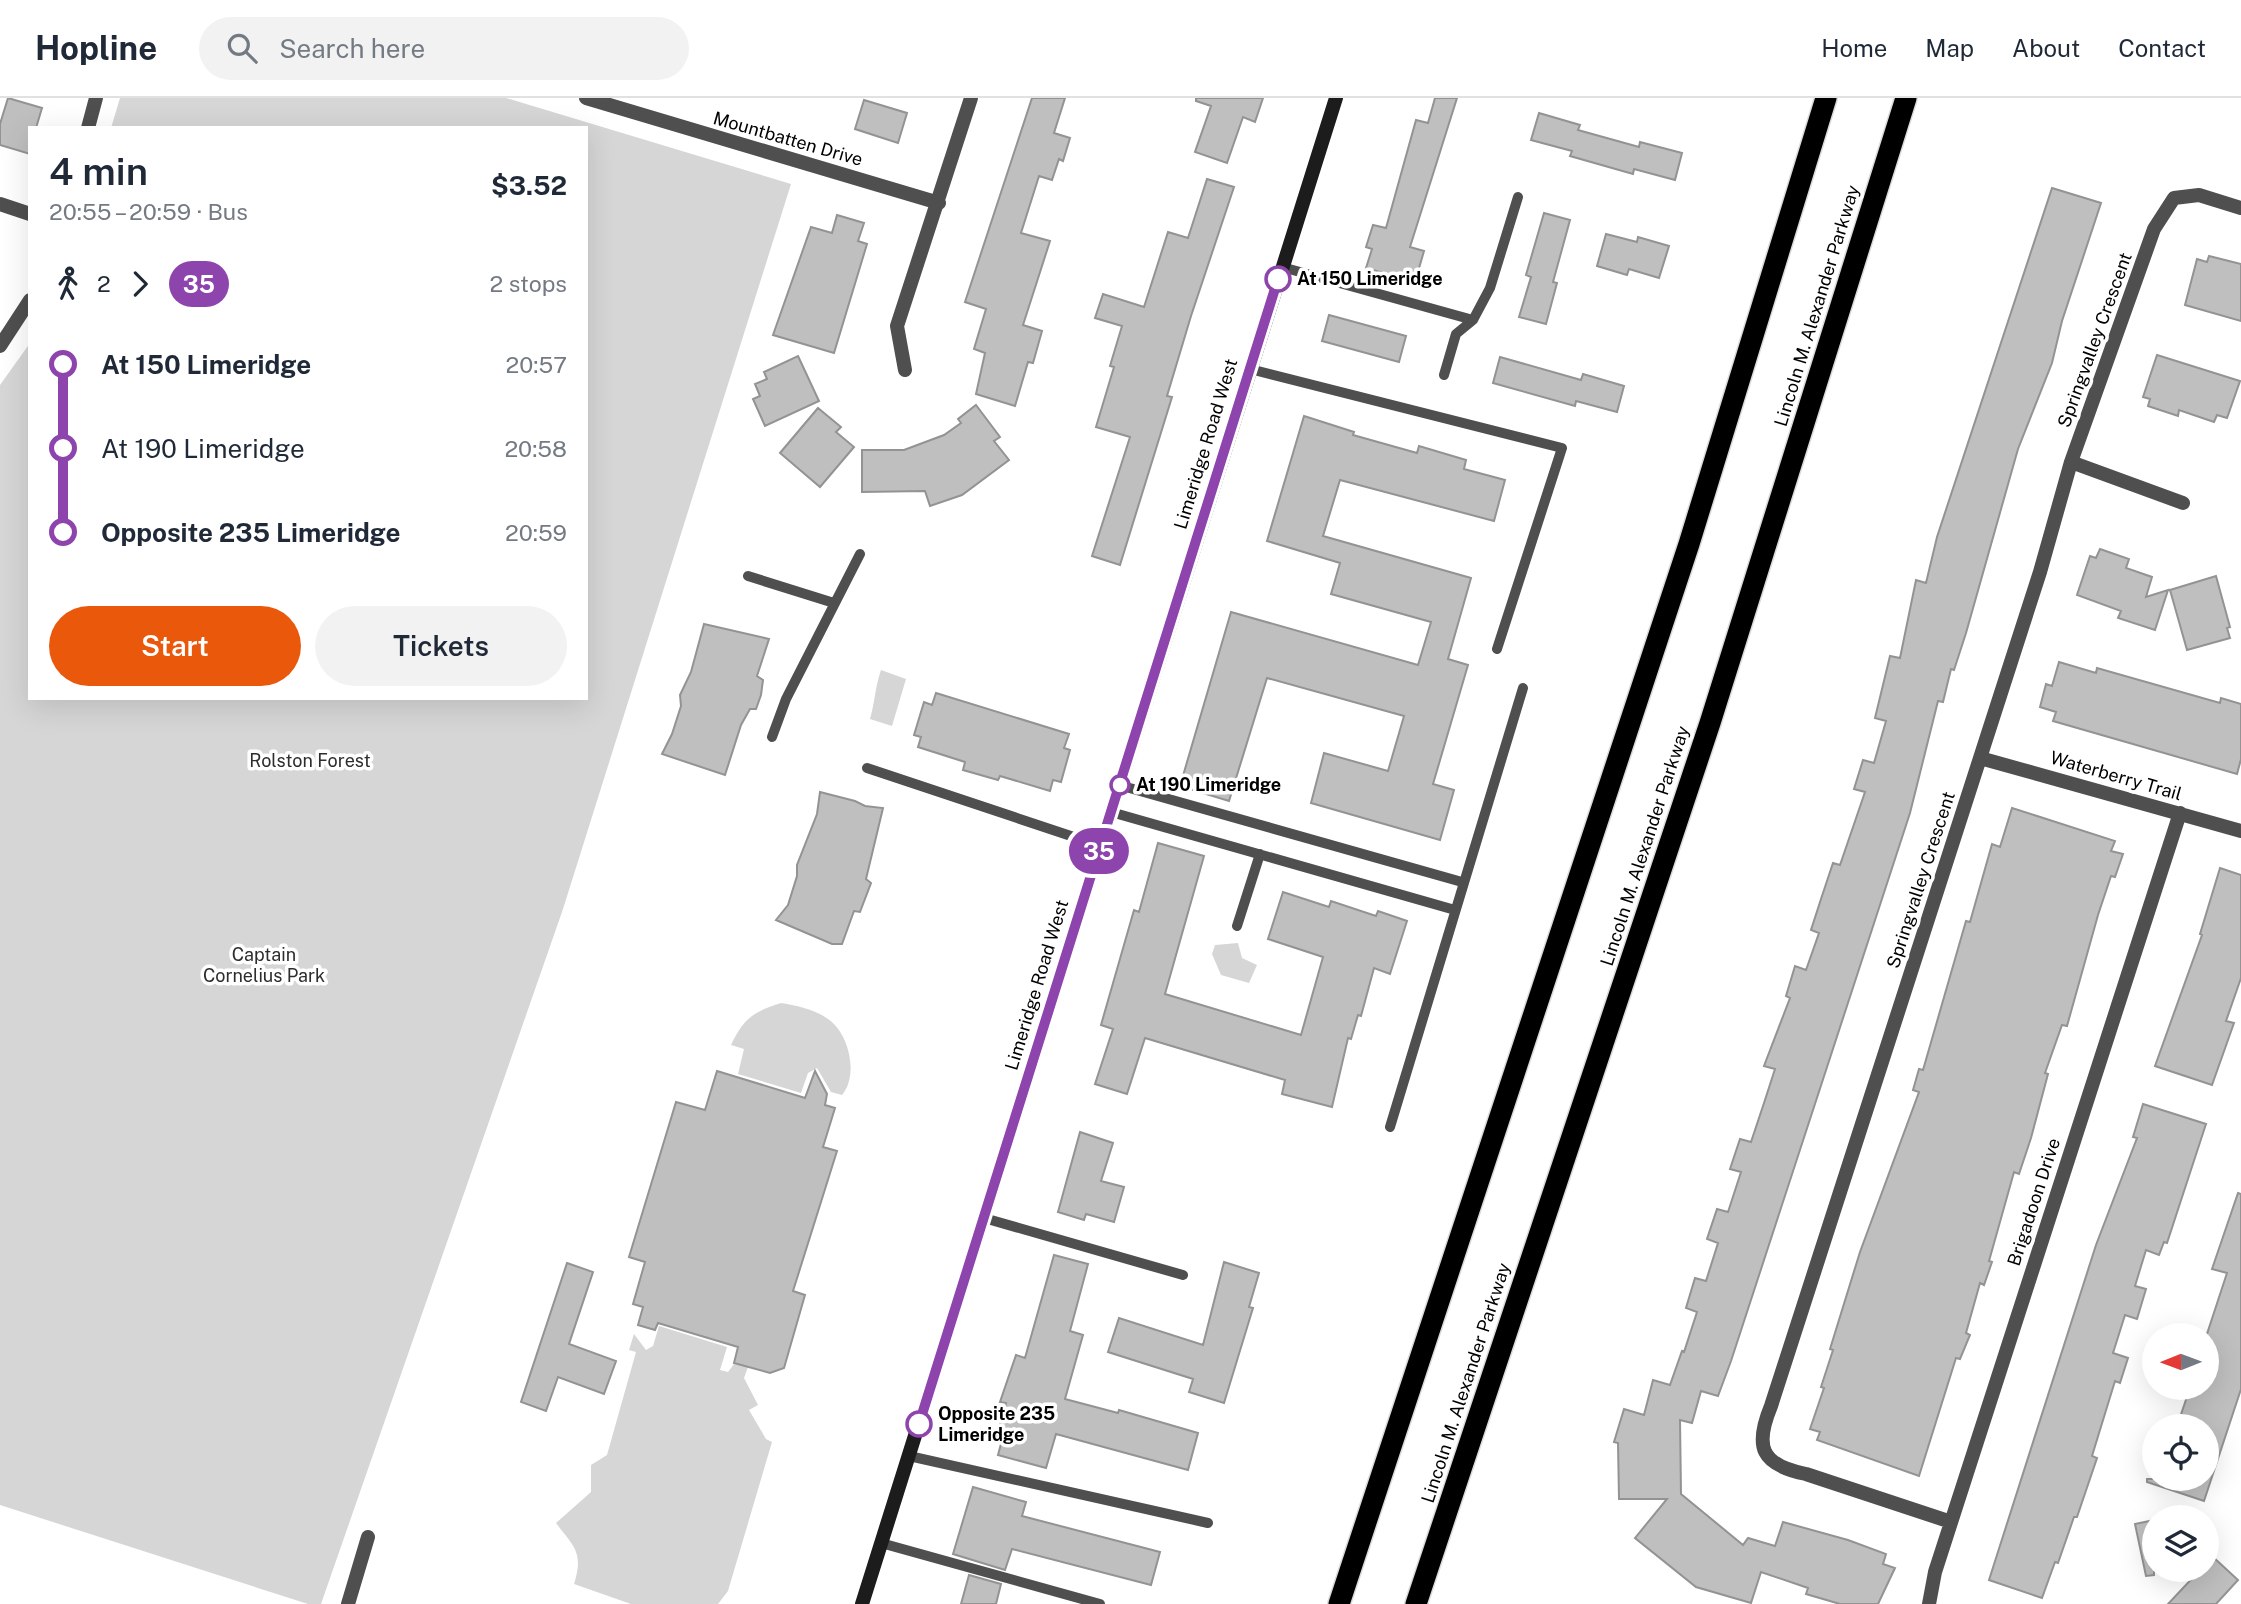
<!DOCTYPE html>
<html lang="en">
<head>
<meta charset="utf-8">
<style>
  :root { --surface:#fff; --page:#f2f2f3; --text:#1f2937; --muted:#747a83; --line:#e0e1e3; --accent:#ea580c }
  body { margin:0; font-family:"Public Sans",sans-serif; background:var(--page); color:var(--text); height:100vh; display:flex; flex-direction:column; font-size:26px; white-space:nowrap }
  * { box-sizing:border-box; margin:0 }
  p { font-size:23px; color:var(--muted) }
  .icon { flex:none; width:38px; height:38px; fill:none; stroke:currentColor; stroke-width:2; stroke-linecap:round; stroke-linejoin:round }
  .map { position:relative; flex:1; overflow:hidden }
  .drawer { position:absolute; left:28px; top:28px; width:560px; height:574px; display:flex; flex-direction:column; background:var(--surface); border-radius:0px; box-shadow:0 7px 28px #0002 }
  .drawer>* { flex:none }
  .badge { padding:0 14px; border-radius:23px; font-size:24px; line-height:46px }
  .needle { width:46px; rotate:269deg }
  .buttons { position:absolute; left:2142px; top:1225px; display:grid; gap:14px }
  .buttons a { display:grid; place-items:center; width:77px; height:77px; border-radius:50%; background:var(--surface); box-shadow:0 7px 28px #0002; font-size:35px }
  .map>.badge { position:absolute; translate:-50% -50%; box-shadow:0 0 0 4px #fff }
  .legs { display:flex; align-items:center; gap:10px; height:77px; padding:0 21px; font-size:23px }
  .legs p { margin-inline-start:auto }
  .summary { display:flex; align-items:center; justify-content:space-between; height:119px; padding:0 21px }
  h1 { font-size:38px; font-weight:600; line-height:52px }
  .action { display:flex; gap:14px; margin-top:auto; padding:14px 21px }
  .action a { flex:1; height:80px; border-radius:42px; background:var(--accent); color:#fff; font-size:28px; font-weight:600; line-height:80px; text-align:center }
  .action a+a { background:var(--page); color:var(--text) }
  ul { padding:0 21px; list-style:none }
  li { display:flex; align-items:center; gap:24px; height:84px; font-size:26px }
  li i { display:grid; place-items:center; width:10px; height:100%; margin:0 9px; background:currentColor }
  li i::after { content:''; width:18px; height:18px; margin:-9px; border:5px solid; border-radius:50%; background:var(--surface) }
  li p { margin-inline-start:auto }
  li:first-child i { background:linear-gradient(#0000 50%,currentColor 0) }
  li:last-child i { background:linear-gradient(currentColor 50%,#0000 0) }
  header { display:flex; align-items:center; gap:42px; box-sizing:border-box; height:98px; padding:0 35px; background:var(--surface); border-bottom:2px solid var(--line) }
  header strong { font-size:33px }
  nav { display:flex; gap:38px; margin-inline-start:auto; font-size:24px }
  .search { width:490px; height:63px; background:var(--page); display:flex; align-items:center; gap:18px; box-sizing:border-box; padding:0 24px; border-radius:38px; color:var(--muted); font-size:26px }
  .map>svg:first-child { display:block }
  .green { fill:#d6d6d6 }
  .building { fill:#bfbfbf; stroke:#939393; stroke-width:2 }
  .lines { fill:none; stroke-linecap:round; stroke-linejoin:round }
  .highway-casing { stroke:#dbdbdb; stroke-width:24 }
  .lane { stroke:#4f4f4f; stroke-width:10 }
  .street { stroke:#4f4f4f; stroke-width:14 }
  .secondary { stroke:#1c1c1c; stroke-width:14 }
  .highway { stroke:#000; stroke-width:21 }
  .line-1-casing { stroke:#fff; stroke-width:16 }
  .line-1 { stroke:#8e44ad; stroke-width:10 }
  .stop-1-dot { fill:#fff; stroke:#8e44ad; stroke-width:3.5 }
  .labels { text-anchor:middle; stroke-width:7; stroke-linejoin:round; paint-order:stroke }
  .street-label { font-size:18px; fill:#000; stroke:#fff }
  .stop-label { font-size:18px; font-weight:bold; fill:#000; stroke:#fff; text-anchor:start }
  .park-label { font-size:18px; fill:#2d2d2d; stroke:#fff }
</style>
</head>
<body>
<header>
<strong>Hopline</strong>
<div class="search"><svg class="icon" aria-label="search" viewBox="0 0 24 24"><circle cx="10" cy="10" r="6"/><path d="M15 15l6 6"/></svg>Search here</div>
<nav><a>Home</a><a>Map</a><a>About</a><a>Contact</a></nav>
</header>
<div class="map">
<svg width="2241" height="1506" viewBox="0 0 2241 1506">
  <rect width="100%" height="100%" fill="#fff"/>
  <path class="green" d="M120,0H506L791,86L563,811L321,1506H308L0,1407V287L30,245V600H586V30H111Z
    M881,572L906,581L892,628L870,621C875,604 875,589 881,572Z
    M1238,845L1242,860L1257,867L1249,885L1221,877L1212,856L1215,847Z
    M781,905C798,908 814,911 828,921C849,935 859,977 842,997L831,994L817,970L808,975L801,995L738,976L744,951L731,947C744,920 753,914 781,905Z
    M659,1228L727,1249L720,1272L728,1274L734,1266L748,1269L744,1280L758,1307L749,1312L766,1341L772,1344L728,1493L718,1506H631L574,1486C584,1454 574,1449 556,1425L591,1394V1367L607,1357L636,1254L629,1252L634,1236L646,1252L653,1248Z"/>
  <path class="building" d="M8,0L42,10L36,30H30V56L0,47V26Z
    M1032,0H1065L1054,35L1070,40L1063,63L1059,61L1052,82L1039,78L1021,135L1050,143L1023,227L1042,233L1033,265L1028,264L1015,308L976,296L985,255L974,251L986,211L965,204Z
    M1196,0H1263L1255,24L1243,19L1227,65L1195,54L1211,8L1196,3Z
    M1435,0H1457L1410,149L1424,153L1415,184L1366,170L1372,151L1366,149L1373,127L1386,130L1416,22L1428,25Z
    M864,2L907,15L898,45L855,31Z
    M1539,15L1580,27L1578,32L1639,49L1640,44L1682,55L1675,82L1634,71L1633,76L1570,58L1572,53L1531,42Z
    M1207,81L1234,89L1191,218L1167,298L1172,299L1120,467L1092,458L1130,339L1096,329L1114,269L1110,268L1122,228L1095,220L1103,196L1144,209L1168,134L1188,140Z
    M2052,90L2101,105L2062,223L2052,265L2018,351L1966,535L1954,572L1951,571L1943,604L1938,603L1910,715L1731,1263L1718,1298L1701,1293L1692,1325L1680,1322L1681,1396L1743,1447L1748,1440L1775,1448L1783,1424L1848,1442L1886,1456L1883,1466L1895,1470L1878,1506H1840L1806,1496L1808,1490L1761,1474L1751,1505L1696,1489L1635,1440L1667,1401H1619L1618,1345L1614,1344L1624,1311L1644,1317L1653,1282L1670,1287L1682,1253L1684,1254L1697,1214L1686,1210L1695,1180L1706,1183L1718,1145L1707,1141L1717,1111L1728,1114L1741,1074L1730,1071L1740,1041L1751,1044L1764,1005L1775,971L1764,968L1790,900L1786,898L1795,868L1806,872L1819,835L1811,832L1821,801L1833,765L1840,767L1865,694L1854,691L1863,662L1874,665L1886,623L1875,620L1890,558L1900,560L1916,482L1926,485L1937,439Z
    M1544,115L1570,122L1553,184L1557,185L1546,226L1519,219L1531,179L1526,177Z
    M837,117L864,125L858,143L867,146L834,255L773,237L811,129L832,135Z
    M1606,136L1637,144L1638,139L1669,148L1659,180L1629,171L1627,177L1597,168Z
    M2209,158L2241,166V223L2185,207L2197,161L2207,164Z
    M1329,217L1406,238L1399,264L1322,243Z
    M2157,257L2240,283L2227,320L2217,317L2214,324L2179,312L2178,318L2148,308L2150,301L2143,299Z
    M798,258L819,303L765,328L753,301L760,298L755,286L767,281L764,274Z
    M1500,259L1581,282L1583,276L1624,288L1617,314L1576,303L1575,308L1493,285Z
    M976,307L1000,339L994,343L1009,362L962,397L930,408L925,393L862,394V352H904L944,337L961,325L958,321Z
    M818,310L841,329L836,334L854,349L820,389L780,355Z
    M1304,318L1354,334L1353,337L1417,355L1419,348L1466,362L1464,371L1505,382L1494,423L1340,382L1323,438L1471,480L1448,561L1468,567L1433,686L1454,692L1440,742L1311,705L1324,655L1388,673L1404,618L1267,580L1229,703L1180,688L1231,514L1418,567L1431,524L1331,496L1340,465L1267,443Z
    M2100,451L2129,461L2126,470L2152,479L2146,499L2168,492L2155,532L2118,520L2121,513L2077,497L2090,458L2096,460Z
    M2216,478L2230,529L2227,530L2230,540L2187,552L2170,492Z
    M704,526L769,541L757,578L763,582L761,597L756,611H750L741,627L725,677L662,656L672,636L681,608L680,597L691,574Z
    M2059,564L2096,575L2097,570L2220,605L2221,600L2241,606V661L2237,676L2053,623L2056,614L2040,609L2046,586L2052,588Z
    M936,595L1069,636L1064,650L1070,652L1061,684L1053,682L1050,693L1000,678L998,682L963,672L965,664L918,649L921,639L914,637L924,604L932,607Z
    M820,694L855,703L865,708L883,710L866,781L871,785L860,814L854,813L842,846H832L776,822L788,807L797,778V767L817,716Z
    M2012,710L2115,743L2111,753L2123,756L2115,779L2111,778L2098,817L2067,928L2062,927L2045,975L2048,976L2031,1040L2019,1076L2014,1074L1989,1163L1992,1164L1984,1187L1980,1185L1966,1235L1970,1237L1960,1261L1956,1260L1919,1378L1817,1342L1820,1334L1810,1331L1824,1290L1821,1289L1833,1252L1830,1251L1860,1154L1919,994L1913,992L1919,971L1923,972L1966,823L1970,824L1992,746L2000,749Z
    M1158,745L1204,758L1165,896L1301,937L1323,859L1268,841L1283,794L1329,809L1331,803L1376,818L1378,813L1407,823L1390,876L1374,870L1361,918L1358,917L1351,941L1348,940L1332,1009L1282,996L1285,982L1145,940L1127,996L1095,986L1113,931L1101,927L1134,812L1139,814Z
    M2220,770L2241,777V880L2226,923L2234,925L2212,987L2155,968L2202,837L2200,836Z
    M717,973L805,1000L815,973L827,996L825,1007L835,1010L823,1049L837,1053L793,1193L805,1197L784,1270L770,1275L734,1265L738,1249L658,1225L655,1232L638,1227L643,1209L633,1206L645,1164L629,1159L676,1004L705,1012Z
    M2143,1006L2206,1026L2167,1145L2164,1144L2159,1157L2146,1152L2135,1188L2146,1191L2137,1221L2125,1217L2113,1255L2128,1260L2120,1285L2115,1283L2092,1358L2097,1360L2077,1419H2074L2058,1465L2055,1464L2042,1500L1989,1482L2096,1147L2137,1040L2133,1039Z
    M1080,1034L1113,1045L1101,1083L1124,1089L1114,1124L1086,1116L1084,1122L1058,1114Z
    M2238,1095L2241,1096V1291L2204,1403L2147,1384V1381H2207V1328H2177L2190,1290H2207V1236L2227,1175L2212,1171Z
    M1054,1157L1088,1166L1070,1233L1083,1237L1065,1301L1118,1315L1119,1312L1198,1335L1188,1372L1056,1336L1046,1370L998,1357L1002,1342L996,1341L1006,1305L1000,1304L1016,1257L1025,1260Z
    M1224,1164L1259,1175L1249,1209L1253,1210L1224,1305L1189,1294L1193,1281L1108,1254L1119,1220L1203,1247Z
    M567,1165L593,1174L569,1246L616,1263L604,1296L558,1279L546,1313L521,1304Z
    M973,1389L1026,1404L1022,1418L1160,1454L1151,1487L1012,1451L1005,1472L953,1456Z
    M2154,1422V1477L2146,1478L2135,1426Z
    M2212,1458L2238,1482L2216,1506H2168L2200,1472H2207V1464Z
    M969,1477L1001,1486L996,1506H961Z"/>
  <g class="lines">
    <g class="highway-casing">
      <path id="highway" d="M1339,1506L1689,446L1826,0
        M1416,1506L1710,625L1906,0"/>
    </g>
    <path class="lane" d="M1282,169L1473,222L1490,190L1518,99
      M1250,271L1562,350L1497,551
      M1444,277L1456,236L1473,222
      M748,478L834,505
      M772,639L786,601L860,456
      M867,670L1101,748
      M1119,687L1462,784
      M1111,714L1455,812
      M1237,828L1260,756
      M1390,1029L1523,590
      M984,1120L1183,1177
      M909,1358L1208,1425
      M881,1445L1100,1506"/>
    <path class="street" d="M586,0L939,105
      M88,30L96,0
      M0,106L30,116
      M0,248L30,202
      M905,272L897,228L971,0
      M2071,364L2183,405
      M1980,660L2241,733
      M1951,1424L1806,1376C1761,1367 1754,1349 1771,1308L2040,474L2071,364L2154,131L2174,100L2199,97L2241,110
      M348,1506L368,1439
      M1929,1506L1935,1474L2180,715"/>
    <path class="secondary" d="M862,1506L1336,0"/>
    <use href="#highway" class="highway"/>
  </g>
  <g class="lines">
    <g class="line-1-casing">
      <path id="line-1" d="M919,1326L1278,181"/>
    </g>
    <use href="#line-1" class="line-1"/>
  </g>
  <g class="stop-1-dot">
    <circle cx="1278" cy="181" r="12"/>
    <circle cx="1120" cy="687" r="9"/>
    <circle cx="919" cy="1326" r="12"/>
  </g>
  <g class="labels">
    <g class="street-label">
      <text transform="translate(788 41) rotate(16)" y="6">Mountbatten Drive</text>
      <text transform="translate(1817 208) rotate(-73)" y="6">Lincoln M. Alexander Parkway</text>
      <text transform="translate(2095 242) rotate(-70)" y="6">Springvalley Crescent</text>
      <text transform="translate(1206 346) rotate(-73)" y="6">Limeridge Road West</text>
      <text transform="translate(2116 678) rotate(16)" y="6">Waterberry Trail</text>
      <text transform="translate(1645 748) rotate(-72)" y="6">Lincoln M. Alexander Parkway</text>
      <text transform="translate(1921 782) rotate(-72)" y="6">Springvalley Crescent</text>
      <text transform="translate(1037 887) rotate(-73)" y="6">Limeridge Road West</text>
      <text transform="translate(2034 1104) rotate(-72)" y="6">Brigadoon Drive</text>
      <text transform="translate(1466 1285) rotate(-72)" y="6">Lincoln M. Alexander Parkway</text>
    </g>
    <g class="stop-label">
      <text x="1297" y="187">At 150 Limeridge</text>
      <text x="1136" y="693">At 190 Limeridge</text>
      <text x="938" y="1322">Opposite 235<tspan x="938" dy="21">Limeridge</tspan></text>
    </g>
    <g class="park-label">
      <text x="310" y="669">Rolston Forest</text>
      <text x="264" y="863">Captain<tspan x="264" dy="21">Cornelius Park</tspan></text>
    </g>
  </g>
</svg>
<div class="buttons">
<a><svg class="needle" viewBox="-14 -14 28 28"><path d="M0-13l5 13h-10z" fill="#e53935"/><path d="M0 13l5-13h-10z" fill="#747a83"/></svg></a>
<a><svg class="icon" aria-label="locate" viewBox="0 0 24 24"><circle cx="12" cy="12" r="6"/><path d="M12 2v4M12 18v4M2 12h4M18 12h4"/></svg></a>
<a><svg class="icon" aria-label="layers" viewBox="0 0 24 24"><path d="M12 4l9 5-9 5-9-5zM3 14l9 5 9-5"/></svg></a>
</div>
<b class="badge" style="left:1099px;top:753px;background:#8e44ad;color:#fff">35</b>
<section class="drawer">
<div class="summary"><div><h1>4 min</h1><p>20:55 – 20:59 · Bus</p></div><b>$3.52</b></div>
<div class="legs"><svg class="icon" aria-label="walk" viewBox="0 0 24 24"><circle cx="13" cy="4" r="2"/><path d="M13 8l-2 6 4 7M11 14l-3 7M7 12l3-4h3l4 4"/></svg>2<svg class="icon" aria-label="forward" viewBox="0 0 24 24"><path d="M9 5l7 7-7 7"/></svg><b class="badge" style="background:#8e44ad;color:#fff">35</b><p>2 stops</p></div>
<ul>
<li><i style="color:#8e44ad"></i><b>At 150 Limeridge</b><p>20:57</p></li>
<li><i style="color:#8e44ad"></i><span>At 190 Limeridge</span><p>20:58</p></li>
<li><i style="color:#8e44ad"></i><b>Opposite 235 Limeridge</b><p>20:59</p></li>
</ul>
<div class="action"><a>Start</a><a>Tickets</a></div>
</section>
</div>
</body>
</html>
